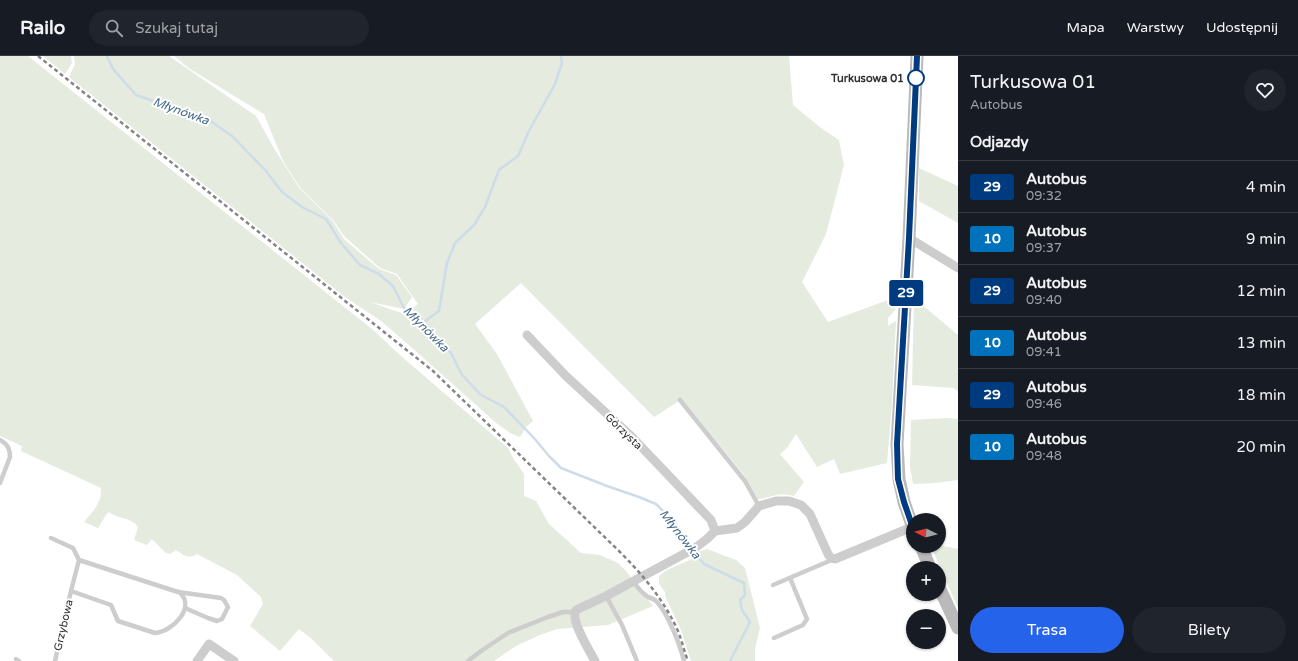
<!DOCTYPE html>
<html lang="pl">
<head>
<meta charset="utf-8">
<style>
  :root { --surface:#171b24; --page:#20242c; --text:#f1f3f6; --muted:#9ea1a6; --line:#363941; --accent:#2563eb }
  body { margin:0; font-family:"Varela Round",sans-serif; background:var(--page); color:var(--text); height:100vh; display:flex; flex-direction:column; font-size:15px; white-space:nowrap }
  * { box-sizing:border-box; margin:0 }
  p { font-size:13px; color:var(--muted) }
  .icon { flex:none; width:22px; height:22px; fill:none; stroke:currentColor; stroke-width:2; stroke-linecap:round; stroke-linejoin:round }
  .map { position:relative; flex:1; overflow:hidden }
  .sheet { display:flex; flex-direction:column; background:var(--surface); width:340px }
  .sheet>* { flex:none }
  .badge { padding:0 8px; border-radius:3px; font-size:14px; line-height:26px }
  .needle { width:26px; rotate:276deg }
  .fabs { position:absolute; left:906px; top:457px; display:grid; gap:8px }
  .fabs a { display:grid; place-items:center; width:40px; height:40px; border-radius:50%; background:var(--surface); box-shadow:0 1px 3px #0004; font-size:20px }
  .map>.badge { position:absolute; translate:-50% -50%; box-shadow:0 0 0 2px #fff }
  h2 { padding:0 12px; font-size:15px; line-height:36px }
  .round { display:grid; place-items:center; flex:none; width:42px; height:42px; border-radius:21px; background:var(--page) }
  .headline { display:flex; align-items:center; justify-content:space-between; height:68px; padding:0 12px }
  h1 { font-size:19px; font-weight:600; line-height:30px }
  .action { display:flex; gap:8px; margin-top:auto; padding:8px 12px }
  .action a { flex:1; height:46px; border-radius:24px; background:var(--accent); color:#fff; font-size:16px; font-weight:600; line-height:46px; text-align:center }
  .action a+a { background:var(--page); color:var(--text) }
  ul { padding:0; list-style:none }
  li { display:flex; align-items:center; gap:12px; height:52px; padding:0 12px; border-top:1px solid var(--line) }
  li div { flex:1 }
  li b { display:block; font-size:15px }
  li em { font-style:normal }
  li .badge { min-width:44px; font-weight:700; text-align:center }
  header { display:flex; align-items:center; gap:24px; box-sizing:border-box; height:56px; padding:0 20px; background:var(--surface); border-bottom:1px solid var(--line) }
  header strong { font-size:19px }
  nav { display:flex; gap:22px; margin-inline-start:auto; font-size:14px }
  .search { width:280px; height:36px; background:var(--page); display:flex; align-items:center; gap:10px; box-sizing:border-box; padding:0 14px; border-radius:22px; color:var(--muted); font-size:15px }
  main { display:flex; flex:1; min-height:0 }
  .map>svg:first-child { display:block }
  .green { fill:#e5ebdf }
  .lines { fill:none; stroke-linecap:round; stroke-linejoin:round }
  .stream { stroke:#cedce9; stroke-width:2.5 }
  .lane { stroke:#cdcdcd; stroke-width:4.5 }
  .street { stroke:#cdcdcd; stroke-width:9 }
  .secondary { stroke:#bababa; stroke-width:13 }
  .rail { stroke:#858585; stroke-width:2.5; stroke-dasharray:4 3; stroke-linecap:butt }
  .line-casing { stroke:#fff; stroke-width:9 }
  .line { stroke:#003b80; stroke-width:6 }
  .stop-dot { fill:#fff; stroke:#003b80; stroke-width:2 }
  .labels { text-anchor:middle; stroke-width:4; stroke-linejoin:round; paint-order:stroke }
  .stop-label { font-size:11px; font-weight:bold; fill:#303030; stroke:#fff; text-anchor:end }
  .street-label { font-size:11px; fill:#303030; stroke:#fff }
  .water-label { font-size:12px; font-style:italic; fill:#45698a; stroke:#fff }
</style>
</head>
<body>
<header>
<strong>Railo</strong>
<div class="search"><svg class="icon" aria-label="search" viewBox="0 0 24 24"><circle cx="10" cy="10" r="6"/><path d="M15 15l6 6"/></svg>Szukaj tutaj</div>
<nav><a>Mapa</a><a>Warstwy</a><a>Udostępnij</a></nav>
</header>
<main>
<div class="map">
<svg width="958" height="605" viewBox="0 0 958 605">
  <rect width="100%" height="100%" fill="#fff"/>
  <path class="green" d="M0,0H28L372,273L401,300L508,392L513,402L524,418V440L536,445L549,468L581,497L600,499L618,507L626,515L653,550L608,569L557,573L540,579L516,590L494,605H334L312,583L299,573L280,595L250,570L263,548L261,541L237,519L197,498C188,504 184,499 176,494L170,498L166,497L152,483L147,489L134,484L138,471C131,461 118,463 109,456L106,459L98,472L84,466C93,455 102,447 101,432L21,395L22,390L0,380Z
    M43,0H71L72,7L65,18Z
    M74,0H169L256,60L275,94L300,133L332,164L344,183L379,213L396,219L412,241L404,253L370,246L404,258L418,248L397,218L380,212L344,180L333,164L301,133L283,105L264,58L190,13L174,0H789L793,49L821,72L839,84L844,109L826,178L802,226L828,266L888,244L899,238C898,248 896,255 888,262V270L896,265L892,347L887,407L840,418L834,403L817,411L796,378L787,392L780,398L804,426L794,440C777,435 772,442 758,443L744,419L682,343L654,361L521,227L475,268L497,298L533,365L527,370L520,381L510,377L495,366L418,297L381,265L345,241L69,21L75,8Z
    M919,112L958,130V167L919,145Z
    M914,242L958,279V336L954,332L912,329Z
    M947,362L958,363V424L935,427L913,428L910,411L911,364Z
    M939,489L958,493V552L931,490H939Z
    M707,493L736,504L745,512L760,572L755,593V605H691L681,574L665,540V536L659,528V520L667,514L690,504L698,496Z"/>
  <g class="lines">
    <path class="stream" d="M107,0L113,13L136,39L209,64L232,80L266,115L282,136L302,151L326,163L341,187L360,209L379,218L393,230L404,252L451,297L462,319L481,339L504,351L534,382L549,400L561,412L607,430L639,441L656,448L675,467L691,492
      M420,269L439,255L447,207L455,187L474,169L485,151L499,114L518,100L529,75L555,28L562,7L561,0
      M694,496L704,508L744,527L745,539L740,544L742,554L750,566L730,605"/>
    <path class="lane" d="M680,344L745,425L759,450
      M0,384C7,388 10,392 10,401L0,427
      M51,482L73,492L79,504
      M633,525C637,531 642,537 648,541C651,542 654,543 656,545C668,557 680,589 684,605
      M773,529L834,503
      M71,535L79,504L178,536L221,542L224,544L228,551L222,563L217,565L208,562L185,552
      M606,540L622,569L637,605
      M774,582L803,569L807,563L790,522
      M16,603L19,605
      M55,605L71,535L111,549L118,565L155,577C172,576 197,551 179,536
      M468,605L481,595L508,577L548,561L563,556H574"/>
    <path class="street" d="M909,182L958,212
      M527,279L566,320L631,380L711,464L715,475
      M197,605L209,588L234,605
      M595,605C589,594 570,564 576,554L606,540L695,492L707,483L715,475L737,472L745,466L759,450L776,445H789L801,449L810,458L828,498L831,502L835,503L912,471"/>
    <path class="secondary" d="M913,472L904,446L899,423L897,388L909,182L917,0
      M921,490L930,512
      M939,531L958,572"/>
    <path class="rail" d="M38,0L433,315L619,495C643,519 664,544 678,575C682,585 684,595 688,605"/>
  </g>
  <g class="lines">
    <g class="line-casing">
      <path id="line" d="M913,472L904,446L898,423L897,388L909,182L917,0"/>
    </g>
    <use href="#line" class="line"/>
  </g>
  <circle class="stop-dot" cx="916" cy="22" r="8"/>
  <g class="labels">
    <g class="stop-label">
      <text x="904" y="26">Turkusowa 01</text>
    </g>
    <g class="street-label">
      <text transform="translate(624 375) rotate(44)" y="4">Górzysta</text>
      <text transform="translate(63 569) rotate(-77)" y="4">Grzybowa</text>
    </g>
    <g class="water-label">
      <text transform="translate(181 55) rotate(20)" y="4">Młynówka</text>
      <text transform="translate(426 273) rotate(45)" y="4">Młynówka</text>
      <text transform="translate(680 478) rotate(52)" y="4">Młynówka</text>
    </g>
  </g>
</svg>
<div class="fabs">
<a><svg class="needle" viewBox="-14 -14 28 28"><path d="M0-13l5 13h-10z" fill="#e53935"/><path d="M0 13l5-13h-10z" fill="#9ea1a6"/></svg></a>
<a>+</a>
<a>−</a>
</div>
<b class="badge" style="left:906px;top:237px;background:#003b80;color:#fff">29</b>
</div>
<section class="sheet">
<div class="headline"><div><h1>Turkusowa 01</h1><p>Autobus</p></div><a class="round"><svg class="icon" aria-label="heart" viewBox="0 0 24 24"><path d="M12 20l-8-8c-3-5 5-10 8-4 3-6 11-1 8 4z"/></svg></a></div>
<h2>Odjazdy</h2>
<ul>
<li><span class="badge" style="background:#003b80;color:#fff">29</span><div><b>Autobus</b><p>09:32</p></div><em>4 min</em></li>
<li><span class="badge" style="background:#0072bc;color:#fff">10</span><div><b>Autobus</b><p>09:37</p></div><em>9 min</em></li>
<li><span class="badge" style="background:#003b80;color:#fff">29</span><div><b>Autobus</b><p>09:40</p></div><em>12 min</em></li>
<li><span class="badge" style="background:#0072bc;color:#fff">10</span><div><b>Autobus</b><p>09:41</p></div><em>13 min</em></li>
<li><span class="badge" style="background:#003b80;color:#fff">29</span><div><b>Autobus</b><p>09:46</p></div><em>18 min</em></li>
<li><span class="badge" style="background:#0072bc;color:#fff">10</span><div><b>Autobus</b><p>09:48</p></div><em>20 min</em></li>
</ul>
<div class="action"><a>Trasa</a><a>Bilety</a></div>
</section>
</main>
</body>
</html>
